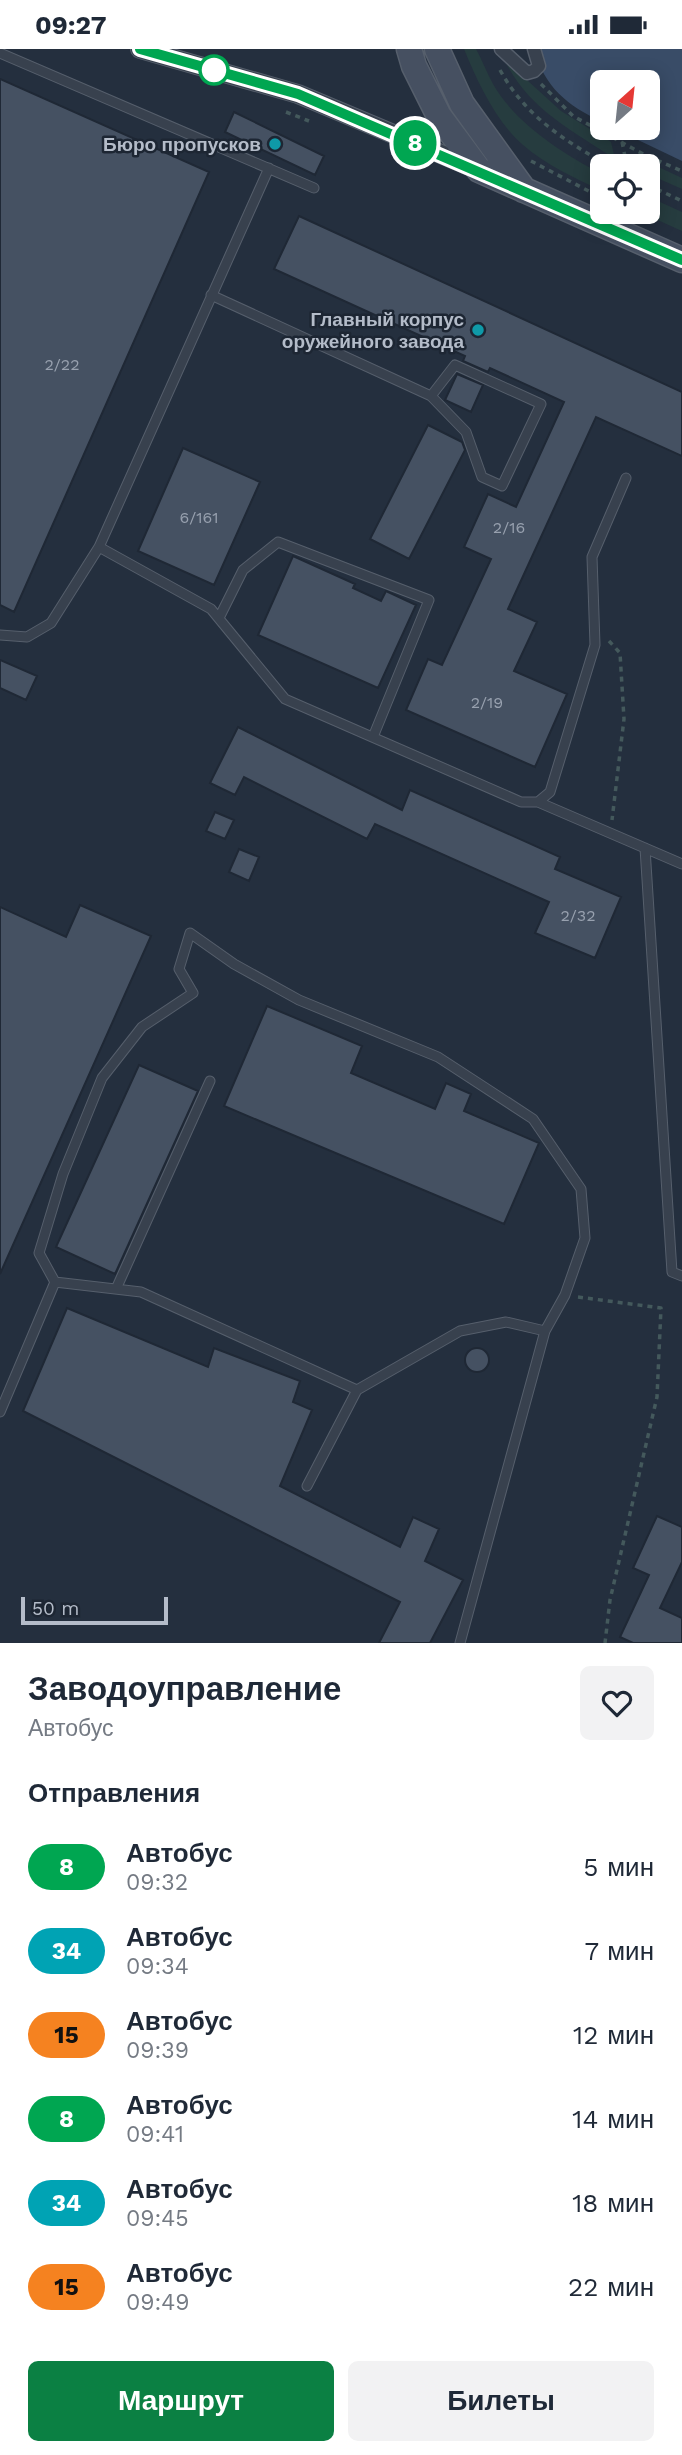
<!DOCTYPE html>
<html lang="ru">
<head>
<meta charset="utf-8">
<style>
  :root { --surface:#fff; --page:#f2f2f3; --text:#1f2937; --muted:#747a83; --accent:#0b8043 }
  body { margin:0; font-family:"Work Sans",sans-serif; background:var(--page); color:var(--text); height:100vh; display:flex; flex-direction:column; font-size:26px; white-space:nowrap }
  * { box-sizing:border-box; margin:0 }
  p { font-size:23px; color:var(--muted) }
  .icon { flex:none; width:38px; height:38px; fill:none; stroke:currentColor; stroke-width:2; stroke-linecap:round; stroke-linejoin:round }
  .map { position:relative; height:1594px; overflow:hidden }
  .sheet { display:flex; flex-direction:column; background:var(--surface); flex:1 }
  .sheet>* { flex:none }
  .badge { padding:0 14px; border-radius:23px; font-size:24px; line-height:46px }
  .needle { width:46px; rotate:27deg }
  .controls { position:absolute; left:590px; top:21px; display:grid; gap:14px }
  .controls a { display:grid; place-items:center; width:70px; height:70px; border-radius:10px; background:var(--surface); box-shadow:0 4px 18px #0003; font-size:35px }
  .scale { position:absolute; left:21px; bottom:18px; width:147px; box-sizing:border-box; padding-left:7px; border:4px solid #b4bcc9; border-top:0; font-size:19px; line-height:24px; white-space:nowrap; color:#b4bcc9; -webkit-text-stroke:5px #1d2633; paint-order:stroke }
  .map>.badge { position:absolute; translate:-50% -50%; box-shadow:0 0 0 4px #fff }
  h2 { padding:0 28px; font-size:26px; line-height:63px }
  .round { display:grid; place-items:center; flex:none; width:74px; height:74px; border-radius:10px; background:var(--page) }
  .headline { display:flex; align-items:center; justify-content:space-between; height:119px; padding:0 28px }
  h1 { font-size:33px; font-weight:700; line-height:52px }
  .cta { display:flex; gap:14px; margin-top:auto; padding:14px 28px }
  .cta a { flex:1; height:80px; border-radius:10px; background:var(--accent); color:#fff; font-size:28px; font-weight:700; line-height:80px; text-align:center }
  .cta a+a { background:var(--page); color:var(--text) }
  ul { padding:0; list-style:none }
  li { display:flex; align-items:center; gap:21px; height:84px; padding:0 28px }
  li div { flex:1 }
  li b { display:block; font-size:26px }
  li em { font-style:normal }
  li .badge { min-width:77px; font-weight:700; text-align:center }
  .status { display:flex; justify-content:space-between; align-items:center; height:49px; padding:0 35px; background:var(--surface); direction:ltr }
  .status svg { height:19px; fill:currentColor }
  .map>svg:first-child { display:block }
  .green { fill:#263c3f }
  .water { fill:#394c67 }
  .building { fill:#455162; stroke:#1f2835; stroke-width:2 }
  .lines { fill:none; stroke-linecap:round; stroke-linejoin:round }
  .service-casing { stroke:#565f6c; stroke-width:11 }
  .pedestrian-casing { stroke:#565f6c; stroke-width:15 }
  .minor-casing { stroke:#565f6c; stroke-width:20 }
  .secondary-casing { stroke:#565f6c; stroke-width:27 }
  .path { stroke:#44595c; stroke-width:3.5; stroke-dasharray:5 5; stroke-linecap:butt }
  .service { stroke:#38414e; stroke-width:9 }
  .pedestrian { stroke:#38414e; stroke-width:12 }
  .minor { stroke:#38414e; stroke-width:18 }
  .secondary { stroke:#465061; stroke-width:24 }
  .line-casing { stroke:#fff; stroke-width:16 }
  .line { stroke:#00a651; stroke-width:10 }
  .stop-dot { fill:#fff; stroke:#00a651; stroke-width:3.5 }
  .culture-dot { fill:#0f9aa8; stroke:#1d2633; stroke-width:2.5 }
  .labels { text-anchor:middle; stroke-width:5; stroke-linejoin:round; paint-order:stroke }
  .number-label { font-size:16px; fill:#98a1af }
  .poi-label { font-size:19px; font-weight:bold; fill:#b4bcc9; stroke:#1d2633; text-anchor:end }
</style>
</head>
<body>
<div class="status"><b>09:27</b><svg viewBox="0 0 49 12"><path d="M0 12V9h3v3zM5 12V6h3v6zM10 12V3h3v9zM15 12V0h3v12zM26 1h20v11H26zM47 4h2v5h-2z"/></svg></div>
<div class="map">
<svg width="682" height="1594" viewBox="0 0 682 1594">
  <rect width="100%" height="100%" fill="#242f3e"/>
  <path class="green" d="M464,0H476C482,11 487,24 493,35C515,74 563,105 602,125V142C575,129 546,116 523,96C496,73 477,32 464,0Z
    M504,10L561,62L611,93L615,110C570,80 528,60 504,10Z
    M637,108L682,129V140L648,125V117H636Z
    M660,153L682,163V182L653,169Z"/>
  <path class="water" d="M534,0H682V112L613,79H648V33H602V73C567,56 545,39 534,0Z"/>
  <path class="building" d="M0,30L209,123L14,563L0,556Z
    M234,63L324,107L315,126L225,83Z
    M299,167L682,343V407L596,368L508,560L537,573L514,622L567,645L535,718L406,661L428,610L442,616L491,510L464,498L488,445L516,458L564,353L490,319L488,323L463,312L465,307L274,220Z
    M457,325L483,336L471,363L445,351Z
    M428,376L462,393L465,401L409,510L370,490Z
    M183,399L260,433L214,536L138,502Z
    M293,507L355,535L353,539L381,552L386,542L416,556L378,639L258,586Z
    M0,611L37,627L26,651L0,639Z
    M238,678L402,761L410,741L560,808L555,820L621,848L595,909L535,884L549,853L375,775L367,790L244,728L235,746L210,734Z
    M215,763L234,771L225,790L206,782Z
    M239,800L259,808L249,832L229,823Z
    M80,856L151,887L0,1225V858L66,888Z
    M267,957L362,997L351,1024L435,1060L446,1034L471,1045L464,1062L539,1094L504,1175L224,1057Z
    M139,1016L198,1042L115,1225L56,1198Z
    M67,1259L208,1318L214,1299L300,1332L293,1353L312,1361L280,1437L400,1498L413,1468L439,1480L425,1512L463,1531L430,1594H379L400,1553L23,1362Z
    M465 1311a12 12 0 1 1 24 0a12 12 0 1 1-24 0Z
    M657,1467L682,1478V1513L660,1559L682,1569V1594H633L620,1588L649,1526L633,1519Z"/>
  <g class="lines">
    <g class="service-casing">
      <path id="service" d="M0,4L314,139
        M211,246L431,347L466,383L482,428L502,437L541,355L455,316L431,347
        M99,498L211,560L285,650L521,753H538L550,743L595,596L592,508L626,429
        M219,569L243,521L278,493L429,551L373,688
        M0,586L27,588L51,574L99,498L269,119
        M538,753L682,815
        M645,799L672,1223L682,1227
        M55,1233L39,1204L63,1125L102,1029L142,978L193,944L179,920L190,884L234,915L299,951L438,1008L533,1070L581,1140L585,1189L565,1246L545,1282
        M116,1240L210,1032
        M0,1363L55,1233L141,1243L357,1341L460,1282L506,1273L545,1282L460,1594
        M307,1437L357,1341"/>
    </g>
    <g class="pedestrian-casing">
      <path id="pedestrian" d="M501,0L527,24L534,22L539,17L534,0"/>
    </g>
    <g class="minor-casing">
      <path id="minor" d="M140,0L298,45L479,121"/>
    </g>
    <g class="secondary-casing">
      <path id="secondary" d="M409,0L414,17L439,67L479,121L682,211
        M437,0L462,55L524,141"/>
    </g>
    <path class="path" d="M500,21C526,68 564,91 609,117
      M541,35L573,67L645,106L682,122
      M286,63L309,72
      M622,93L627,117
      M531,112L602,149
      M648,136L682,152
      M609,592L620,604L624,670L612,771
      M578,1248L661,1259L657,1348L610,1551L605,1594"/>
    <use href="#service" class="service"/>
    <use href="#pedestrian" class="pedestrian"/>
    <use href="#minor" class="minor"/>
    <use href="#secondary" class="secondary"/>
  </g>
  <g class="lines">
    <g class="line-casing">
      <path id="line" d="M140,0L298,45L682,211"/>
    </g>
    <use href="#line" class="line"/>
  </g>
  <circle class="stop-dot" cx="214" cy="21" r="14"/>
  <g class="culture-dot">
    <circle cx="275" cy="95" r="7"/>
    <circle cx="478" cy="281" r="7"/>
  </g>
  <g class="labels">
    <g class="number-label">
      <text x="62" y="321">2/22</text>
      <text x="199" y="474">6/161</text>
      <text x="509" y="484">2/16</text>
      <text x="487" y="659">2/19</text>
      <text x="578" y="872">2/32</text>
    </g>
    <g class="poi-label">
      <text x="261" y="102">Бюро пропусков</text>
      <text x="464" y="277">Главный корпус<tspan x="464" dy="22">оружейного завода</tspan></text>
    </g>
  </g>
</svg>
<div class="controls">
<a><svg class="needle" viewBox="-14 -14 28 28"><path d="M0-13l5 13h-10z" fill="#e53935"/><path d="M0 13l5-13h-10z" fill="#747a83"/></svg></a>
<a><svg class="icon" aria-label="locate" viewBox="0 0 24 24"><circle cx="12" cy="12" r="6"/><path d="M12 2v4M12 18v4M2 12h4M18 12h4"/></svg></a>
</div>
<div class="scale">50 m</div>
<b class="badge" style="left:415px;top:94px;background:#00a651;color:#fff">8</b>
</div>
<section class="sheet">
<div class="headline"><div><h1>Заводоуправление</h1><p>Автобус</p></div><a class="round"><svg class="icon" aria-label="heart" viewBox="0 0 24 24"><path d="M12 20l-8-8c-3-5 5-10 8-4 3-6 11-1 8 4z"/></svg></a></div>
<h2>Отправления</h2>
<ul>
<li><span class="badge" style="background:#00a651;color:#fff">8</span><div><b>Автобус</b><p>09:32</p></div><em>5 мин</em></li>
<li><span class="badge" style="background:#00a3b4;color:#fff">34</span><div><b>Автобус</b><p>09:34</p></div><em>7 мин</em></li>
<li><span class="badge" style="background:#f58220;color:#111">15</span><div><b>Автобус</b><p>09:39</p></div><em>12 мин</em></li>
<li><span class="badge" style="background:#00a651;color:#fff">8</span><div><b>Автобус</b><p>09:41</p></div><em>14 мин</em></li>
<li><span class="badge" style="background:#00a3b4;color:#fff">34</span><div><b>Автобус</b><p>09:45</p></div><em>18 мин</em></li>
<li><span class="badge" style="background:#f58220;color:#111">15</span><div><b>Автобус</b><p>09:49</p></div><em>22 мин</em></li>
</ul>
<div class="cta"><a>Маршрут</a><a>Билеты</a></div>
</section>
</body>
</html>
